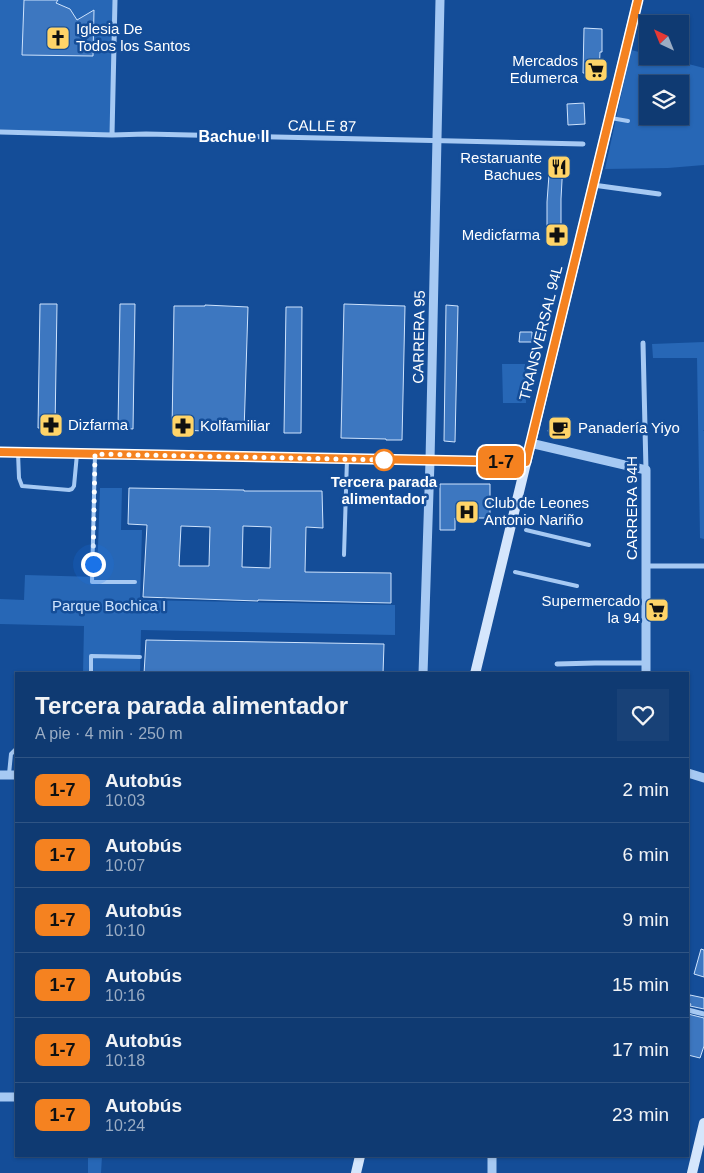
<!DOCTYPE html>
<html lang="es">
<head>
<meta charset="utf-8">
<style>
  :root { --surface:#0f3a72; --page:#184177; --text:#f1f3f6; --muted:#9badc4; --line:#2f5484 }
  body { margin:0; font-family:Helvetica,sans-serif; background:var(--page); color:var(--text); height:100vh; display:flex; flex-direction:column; font-size:19px; white-space:nowrap }
  * { box-sizing:border-box; margin:0 }
  p { font-size:16px; color:var(--muted) }
  .icon { flex:none; width:28px; height:28px; fill:none; stroke:currentColor; stroke-width:2; stroke-linecap:round; stroke-linejoin:round }
  .map { position:relative; flex:1; overflow:hidden }
  .sheet { position:absolute; left:15px; top:672px; width:674px; height:485px; display:flex; flex-direction:column; background:var(--surface); border-radius:0px; box-shadow:0 1px 4px #0004,0 0 0 1px var(--line) }
  .sheet>* { flex:none }
  .badge { padding:0 10px; border-radius:8px; font-size:18px; line-height:32px }
  .needle { width:32px; rotate:317deg }
  .fabs { position:absolute; left:639px; top:15px; display:grid; gap:10px }
  .fabs a { display:grid; place-items:center; width:50px; height:50px; border-radius:0px; background:var(--surface); box-shadow:0 1px 4px #0004,0 0 0 1px var(--line); font-size:25px }
  .you { position:absolute; width:25px; height:25px; margin:-12px; border:4px solid #fff; border-radius:50%; background:#1a73e8; box-shadow:0 0 0 8px #1a73e833 }
  .map>.badge { position:absolute; translate:-50% -50%; box-shadow:0 0 0 2px #fff }
  .round { display:grid; place-items:center; flex:none; width:52px; height:52px; border-radius:0px; background:var(--page) }
  .summary { display:flex; align-items:center; justify-content:space-between; height:85px; padding:0 20px }
  h1 { font-size:24px; font-weight:700; line-height:38px }
  ul { padding:0; list-style:none }
  li { display:flex; align-items:center; gap:15px; height:65px; padding:0 20px; border-top:1px solid var(--line) }
  li div { flex:1 }
  li b { display:block; font-size:19px }
  li em { font-style:normal }
  li .badge { min-width:55px; font-weight:700; text-align:center }
  .map>svg:first-child { display:block }
  .green { fill:#2767b6; fill-rule:evenodd }
  .building { fill:#3d77c0; stroke:#cee3fd; fill-rule:evenodd }
  .lines { fill:none; stroke-linecap:round; stroke-linejoin:round }
  .service { stroke:#a6c9f3; stroke-width:4 }
  .minor { stroke:#a6c9f3; stroke-width:5 }
  .tertiary { stroke:#a6c9f3; stroke-width:9 }
  .secondary { stroke:#d5e6fc; stroke-width:10 }
  .line-casing { stroke:#fff; stroke-width:11 }
  .line { stroke:#f58220; stroke-width:8 }
  .walk { stroke:#fff; stroke-width:5; stroke-dasharray:0 9 }
  .stop-dot { fill:#fff; stroke:#f58220; stroke-width:2.5 }
  .labels { text-anchor:middle; stroke-width:5; stroke-linejoin:round; paint-order:stroke }
  .poi-label { font-size:15px; fill:#fff; stroke:#144d98; text-anchor:start }
  .street-label { font-size:15px; fill:#fff; stroke:#144d98 }
  .stop-label { font-size:15px; font-weight:bold; fill:#fff; stroke:#144d98 }
  .park-label { font-size:15px; fill:#cee3fd; stroke:#144d98 }
  .neighbourhood-label { font-size:16px; font-weight:bold; fill:#fff; stroke:#144d98 }
</style>
</head>
<body>
<div class="map">
<svg width="704" height="1173" viewBox="0 0 704 1173">
  <rect width="100%" height="100%" fill="#144d98"/>
  <path class="green" d="M0,0H114L110,133L0,131Z
    M631,50L647,54L648,56H657L704,68V165L668,168L605,169ZM648,84H680V116H648Z
    M704,342V430L703,431H704V539L700,538L697,358H653L652,344Z
    M502,364H525L526,403H503Z
    M100,488H122L121,530H142L140,600L395,605V635L141,630L140,674H83L84,626L0,624V599L24,600L25,575L97,577Z
    M88,1156H102L101,1173H88Z"/>
  <path class="building" d="M24,0H58L56,3L70,9L77,20L94,10L93,56L22,55Z
    M584,28L602,29V52H600L599,74L583,73Z
    M584,103L585,124L568,125L567,104Z
    M550,161L563,162L561,199V240L547,239V202Z
    M40,304H57L55,428H38Z
    M120,304H135L133,429L118,428Z
    M344,304L405,306L402,440H386V439L341,438Z
    M205,305L248,307L244,432L172,430L174,306H205Z
    M446,305L458,306L455,442L444,441Z
    M286,307H302L301,433H284Z
    M520,332H532V342H519Z
    M551,425L566,429L562,439L552,436L548,431Z
    M440,484H490V518H455V530H440Z
    M129,488L244,490V491H322L323,528L306,527L305,572L391,573V603L258,600V601L143,597L147,525L128,524ZM181,526L210,527L209,566H179ZM243,526L271,527L270,568L242,567Z
    M146,640L384,644L383,674H144Z
    M701,949L704,950V977L694,974Z
    M690,995L704,998V1009L690,1006L691,1004L688,1003Z
    M688,1014L704,1018V1046L700,1058L688,1055Z"/>
  <g class="lines">
    <path class="service" d="M611,118L628,121
      M18,453L19,478L22,486L69,490L72,489L74,486L77,454
      M95,454L92,582H135
      M526,530L589,545
      M344,555L347,459
      M515,572L577,586
      M91,674V656L140,657
      M9,774L11,754L16,749"/>
    <path class="minor" d="M0,132L112,135L146,134L583,144
      M112,135L115,0
      M593,185L659,194
      M643,343L646,470
      M646,566H704
      M557,664L595,663H646
      M688,1010L704,1014"/>
    <path class="tertiary" d="M530,443L646,470V674
      M0,452L526,462
      M423,674L430,461L440,0
      M688,773L704,778
      M0,775H16
      M0,1097H16
      M492,1156V1173"/>
    <path class="secondary" d="M475,674L638,0
      M356,1173L360,1156
      M692,1173L704,1123"/>
  </g>
  <g class="lines">
    <g class="line-casing">
      <path id="line" d="M0,452L526,462L638,0"/>
    </g>
    <use href="#line" class="line"/>
    <path class="walk" d="M93,564L95,454L385,460H384"/>
  </g>
  <defs>
    <g id="church-square" transform="scale(1.25)"><rect x="-9" y="-9" width="18" height="18" rx="4" fill="#ffd468" stroke="#144d98"/><path d="M-1.2-6h2.4v3.5h3.3v2.4h-3.3V6h-2.4V-.1h-3.3v-2.4h3.3Z" fill="#111"/></g>
    <g id="supermarket-square" transform="scale(1.25)"><rect x="-9" y="-9" width="18" height="18" rx="4" fill="#ffd468" stroke="#144d98"/><path d="M-6-5.5h2.5l.6 2H6L4.5 2H-2.5L-4.4-4H-6ZM-1.5 3.2a1.3 1.3 0 1 0 .1 0ZM3 3.2a1.3 1.3 0 1 0 .1 0Z" fill="#111"/></g>
    <g id="restaurant-square" transform="scale(1.25)"><rect x="-9" y="-9" width="18" height="18" rx="4" fill="#ffd468" stroke="#144d98"/><path d="M-5-6h1v4h1v-4h1v4h1v-4h1v5L-1.5 .5V6h-2V.5L-5-1ZM5-6V6H3V1.5H1.5Q1.5-4 5-6Z" fill="#111"/></g>
    <g id="pharmacy-square" transform="scale(1.25)"><rect x="-9" y="-9" width="18" height="18" rx="4" fill="#ffd468" stroke="#144d98"/><path d="M-2-6h4v4h4v4h-4v4h-4v-4h-4v-4h4Z" fill="#111"/></g>
    <g id="cafe-square" transform="scale(1.25)"><rect x="-9" y="-9" width="18" height="18" rx="4" fill="#ffd468" stroke="#144d98"/><path d="M-5.5-4.5H6V0H3Q3 3.5 0 3.5H-2.5Q-5.5 3.5-5.5 0ZM3-3.2v2h1.7v-2ZM-6 4.5H4V6H-6Z" fill="#111"/></g>
    <g id="hospital-square" transform="scale(1.25)"><rect x="-9" y="-9" width="18" height="18" rx="4" fill="#ffd468" stroke="#144d98"/><path d="M-5-5h3v3.5h4V-5h3V5h-3V1.5h-4V5h-3Z" fill="#111"/></g>
  </defs>
  <g fill-rule="evenodd">
    <use href="#church-square" x="58" y="38"/>
    <use href="#supermarket-square" x="596" y="70"/>
    <use href="#restaurant-square" x="559" y="167"/>
    <use href="#pharmacy-square" x="557" y="235"/>
    <use href="#pharmacy-square" x="51" y="425"/>
    <use href="#pharmacy-square" x="183" y="426"/>
    <use href="#cafe-square" x="560" y="428"/>
    <use href="#hospital-square" x="467" y="512"/>
    <use href="#supermarket-square" x="657" y="610"/>
  </g>
  <circle class="stop-dot" cx="384" cy="460" r="10"/>
  <g class="labels">
    <g class="poi-label">
      <text x="76" y="34">Iglesia De<tspan x="76" dy="17">Todos los Santos</tspan></text>
      <text x="578" y="66" text-anchor="end">Mercados<tspan x="578" dy="17">Edumerca</tspan></text>
      <text x="542" y="163" text-anchor="end">Restaruante<tspan x="542" dy="17">Bachues</tspan></text>
      <text x="540" y="240" text-anchor="end">Medicfarma</text>
      <text x="68" y="430">Dizfarma</text>
      <text x="200" y="431">Kolfamiliar</text>
      <text x="578" y="433">Panadería Yiyo</text>
      <text x="484" y="508">Club de Leones<tspan x="484" dy="17">Antonio Nariño</tspan></text>
      <text x="640" y="606" text-anchor="end">Supermercado<tspan x="640" dy="17">la 94</tspan></text>
    </g>
    <g class="street-label">
      <text transform="translate(322 126) rotate(1)" y="5">CALLE 87</text>
      <text transform="translate(541 333) rotate(-76)" y="5">TRANSVERSAL 94L</text>
      <text transform="translate(419 337) rotate(-89)" y="5">CARRERA 95</text>
      <text transform="translate(632 508) rotate(-90)" y="5">CARRERA 94H</text>
    </g>
    <g class="stop-label">
      <text x="384" y="487">Tercera parada<tspan x="384" dy="17">alimentador</tspan></text>
    </g>
    <g class="park-label">
      <text x="109" y="611">Parque Bochica I</text>
    </g>
    <g class="neighbourhood-label">
      <text x="234" y="142">Bachue II</text>
    </g>
  </g>
</svg>
<div class="fabs">
<a><svg class="needle" viewBox="-14 -14 28 28"><path d="M0-13l5 13h-10z" fill="#e53935"/><path d="M0 13l5-13h-10z" fill="#9badc4"/></svg></a>
<a><svg class="icon" aria-label="layers" viewBox="0 0 24 24"><path d="M12 4l9 5-9 5-9-5zM3 14l9 5 9-5"/></svg></a>
</div>
<div class="you" style="left:93px;top:564px"></div>
<b class="badge" style="left:501px;top:462px;background:#f58220;color:#111">1-7</b>
<section class="sheet">
<div class="summary"><div><h1>Tercera parada alimentador</h1><p>A pie · 4 min · 250 m</p></div><a class="round"><svg class="icon" aria-label="heart" viewBox="0 0 24 24"><path d="M12 20l-8-8c-3-5 5-10 8-4 3-6 11-1 8 4z"/></svg></a></div>
<ul>
<li><span class="badge" style="background:#f58220;color:#111">1-7</span><div><b>Autobús</b><p>10:03</p></div><em>2 min</em></li>
<li><span class="badge" style="background:#f58220;color:#111">1-7</span><div><b>Autobús</b><p>10:07</p></div><em>6 min</em></li>
<li><span class="badge" style="background:#f58220;color:#111">1-7</span><div><b>Autobús</b><p>10:10</p></div><em>9 min</em></li>
<li><span class="badge" style="background:#f58220;color:#111">1-7</span><div><b>Autobús</b><p>10:16</p></div><em>15 min</em></li>
<li><span class="badge" style="background:#f58220;color:#111">1-7</span><div><b>Autobús</b><p>10:18</p></div><em>17 min</em></li>
<li><span class="badge" style="background:#f58220;color:#111">1-7</span><div><b>Autobús</b><p>10:24</p></div><em>23 min</em></li>
</ul>
</section>
</div>
</body>
</html>
